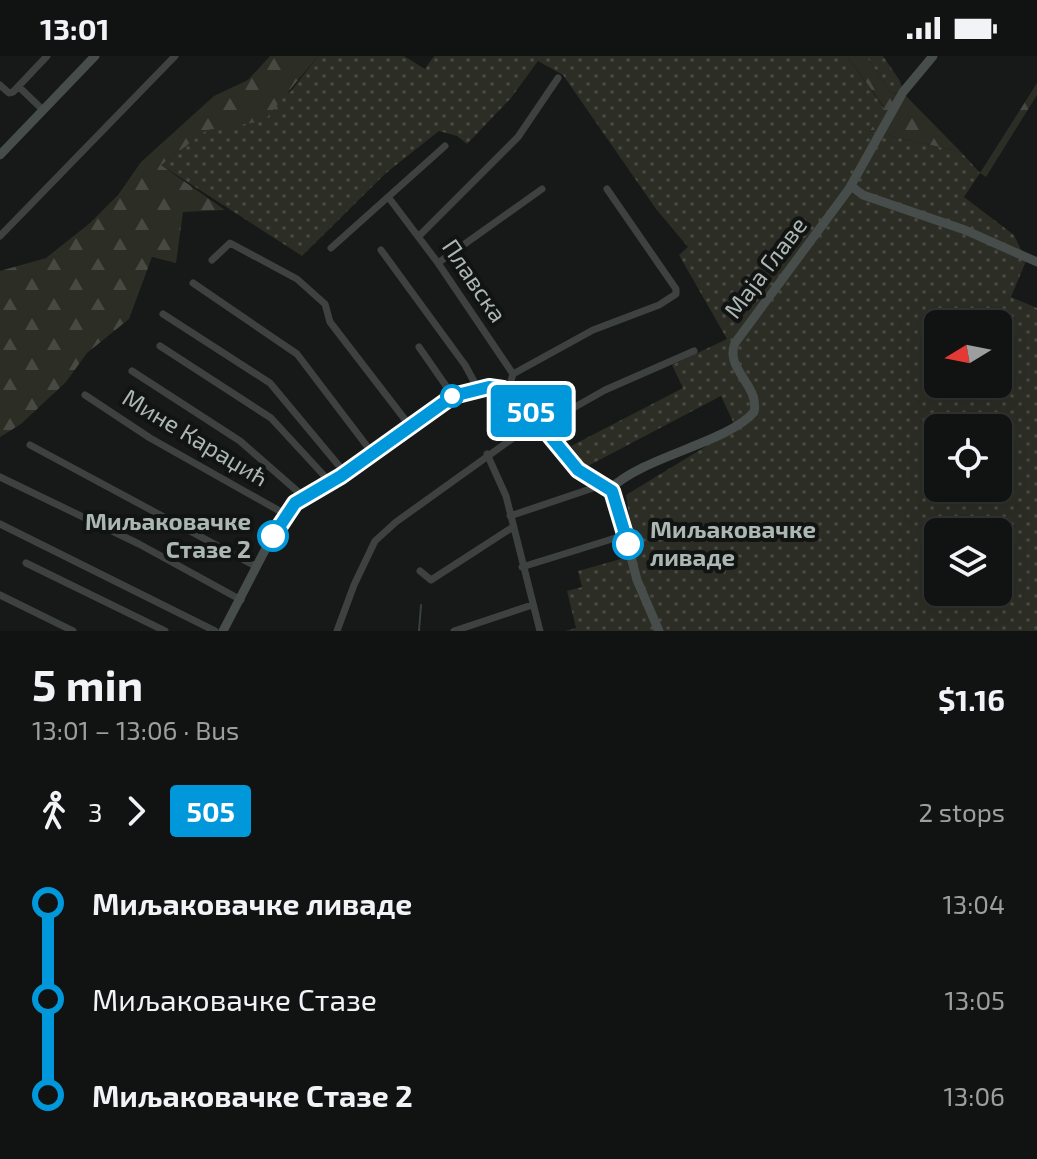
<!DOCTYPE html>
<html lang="en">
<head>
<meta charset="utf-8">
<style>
  :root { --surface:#111212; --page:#1e2020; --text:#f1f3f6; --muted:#9c9e9f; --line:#303232 }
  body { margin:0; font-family:"Exo 2",sans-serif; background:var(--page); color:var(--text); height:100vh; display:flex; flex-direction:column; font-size:30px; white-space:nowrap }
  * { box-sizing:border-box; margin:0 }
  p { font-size:26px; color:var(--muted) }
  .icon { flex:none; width:44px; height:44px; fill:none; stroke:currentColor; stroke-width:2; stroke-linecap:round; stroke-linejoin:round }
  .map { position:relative; height:575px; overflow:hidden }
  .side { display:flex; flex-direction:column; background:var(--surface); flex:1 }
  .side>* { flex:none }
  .badge { padding:0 16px; border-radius:6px; font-size:28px; line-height:52px }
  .needle { width:52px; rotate:260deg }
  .fabs { position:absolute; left:924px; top:254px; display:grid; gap:16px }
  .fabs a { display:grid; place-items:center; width:88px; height:88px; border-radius:12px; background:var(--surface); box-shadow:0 8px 32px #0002,0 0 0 2px var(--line); font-size:40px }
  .map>.badge { position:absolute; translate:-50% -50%; box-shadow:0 0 0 4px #fff }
  .legs { display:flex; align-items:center; gap:12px; height:88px; padding:0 32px; font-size:26px }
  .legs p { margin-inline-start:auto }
  .head { display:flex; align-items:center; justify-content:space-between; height:136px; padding:0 32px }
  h1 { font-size:44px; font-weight:700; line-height:60px }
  ul { padding:0 32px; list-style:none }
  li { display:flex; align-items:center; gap:28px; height:96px; font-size:30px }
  li i { display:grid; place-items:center; width:12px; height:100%; margin:0 10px; background:currentColor }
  li i::after { content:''; width:20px; height:20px; margin:-10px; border:6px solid; border-radius:50%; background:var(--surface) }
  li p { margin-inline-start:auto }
  li:first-child i { background:linear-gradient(#0000 50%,currentColor 0) }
  li:last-child i { background:linear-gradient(currentColor 50%,#0000 0) }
  .status { display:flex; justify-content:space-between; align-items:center; height:56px; padding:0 40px; background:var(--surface); direction:ltr }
  .status svg { height:22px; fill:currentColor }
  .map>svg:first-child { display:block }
  .grass { fill:url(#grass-dots); fill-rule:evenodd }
  .forest { fill:url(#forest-firs) }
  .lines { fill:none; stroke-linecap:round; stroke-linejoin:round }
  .stream { stroke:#35443b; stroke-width:2 }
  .street { stroke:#3d4241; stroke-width:7 }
  .secondary { stroke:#474d4b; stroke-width:9 }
  .line-1-casing { stroke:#fff; stroke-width:18 }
  .line-1 { stroke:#0098da; stroke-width:12 }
  .stop-1-dot { fill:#fff; stroke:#0098da; stroke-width:4 }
  .labels { text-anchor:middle; stroke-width:8; stroke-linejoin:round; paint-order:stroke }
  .street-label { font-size:24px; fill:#abb7b2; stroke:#121313 }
  .stop-label { font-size:24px; font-weight:bold; fill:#abb7b2; stroke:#121313; text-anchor:end }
</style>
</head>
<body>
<div class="status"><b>13:01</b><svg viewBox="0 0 49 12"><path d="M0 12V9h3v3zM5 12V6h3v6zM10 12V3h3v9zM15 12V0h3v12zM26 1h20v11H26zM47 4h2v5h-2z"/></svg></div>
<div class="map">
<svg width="1037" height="575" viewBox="0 0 1037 575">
  <defs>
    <pattern id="grass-dots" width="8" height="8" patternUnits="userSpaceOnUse" patternTransform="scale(2)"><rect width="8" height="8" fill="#2c2d25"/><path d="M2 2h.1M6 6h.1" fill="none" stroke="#484942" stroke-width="1.8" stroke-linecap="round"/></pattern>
    <pattern id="forest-firs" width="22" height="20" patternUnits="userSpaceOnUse" patternTransform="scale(2)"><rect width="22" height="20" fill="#2c2d25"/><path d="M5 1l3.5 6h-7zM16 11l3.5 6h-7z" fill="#484942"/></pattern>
  </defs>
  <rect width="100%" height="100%" fill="#171818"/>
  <path class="grass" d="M318,0H404L425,13L434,0H847L884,52L870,75L961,96L980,117L964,141L1014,179L1026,205L1011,241L1037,252V575H565L576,572L567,535L582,531L578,515L635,499L626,439L736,372L721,340L586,411L571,390L683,332L672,309L727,283L679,199L688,191L656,153L563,19L538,5L511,42L467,88L457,80L439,75L386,117L302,200L161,109L207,73L291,35ZM938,268H998V328H938ZM938,372H998V432H938ZM938,476H998V536H938Z
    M866,0H883L900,25L904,38L891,37Z"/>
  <path class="forest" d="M270,0H318L264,65L207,74L161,109L225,154L183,156L176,207L152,201L129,263L87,297L66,326L21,368L0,381V215L46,202L90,167L118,139L141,106L214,40L248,24Z
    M847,0H866L891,37L904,38L961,96L870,75L884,51Z
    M1037,27V39L986,121L980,117Z"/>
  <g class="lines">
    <path class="stream" d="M419,575L421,549"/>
    <path class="street" d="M0,29L9,37L13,36L47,0
      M19,31L43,54
      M389,142L438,207L513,318
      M0,180L175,0
      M419,180L518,81L558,22
      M331,192L445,90
      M381,194L465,309L477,331
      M212,204L230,187L297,223L325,248L330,266L410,370
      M438,207L542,133
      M193,227L297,298L373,398
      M163,258L270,327L345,417
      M160,290L271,362L330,426
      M419,291L453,340
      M132,315L240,385L304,441
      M513,318L593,274L659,249L676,238V233L607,133
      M508,335L513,318
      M85,339L150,382L285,458
      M30,389L257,511
      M487,398L506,440L540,575
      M0,421L139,488L241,544
      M510,460L602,429
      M0,468L215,575
      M26,507L165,575
      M522,511L625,479
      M420,515L431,524L513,471
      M0,539L73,575
      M337,575L354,529L375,485L396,466L527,372L552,364L605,334L694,295
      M454,575L532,549"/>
    <path class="secondary" d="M0,99L95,0
      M851,130L863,139L965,174L1037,206
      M610,433C644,400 727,387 754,356C760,329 724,313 735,287L849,133L903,36L933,0
      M223,575L276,473L295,447L341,420L453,340L489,331L503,333L517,340L578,414L614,436L637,524L659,575"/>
  </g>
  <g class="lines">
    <g class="line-1-casing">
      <path id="line-1" d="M273,480L295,447L341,420L453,340L489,331L503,333L517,340L578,414L612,435L628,488"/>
    </g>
    <use href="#line-1" class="line-1"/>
  </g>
  <g class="stop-1-dot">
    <circle cx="452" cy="340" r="10"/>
    <circle cx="273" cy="480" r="14"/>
    <circle cx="628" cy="488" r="14"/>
  </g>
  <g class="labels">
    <g class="street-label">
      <text transform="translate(766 212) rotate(-53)" y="8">Маја Главе</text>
      <text transform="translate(474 225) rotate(56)" y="8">Плавска</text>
      <text transform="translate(195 382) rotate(31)" y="8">Мине Караџић</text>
    </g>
    <g class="stop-label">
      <text x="251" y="474">Миљаковачке<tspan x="251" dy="28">Стазе 2</tspan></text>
      <text x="650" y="482" text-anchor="start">Миљаковачке<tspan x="650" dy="28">ливаде</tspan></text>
    </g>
  </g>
</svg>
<div class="fabs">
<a><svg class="needle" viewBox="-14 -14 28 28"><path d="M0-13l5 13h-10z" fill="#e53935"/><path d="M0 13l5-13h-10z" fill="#9c9e9f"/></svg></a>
<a><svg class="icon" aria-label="locate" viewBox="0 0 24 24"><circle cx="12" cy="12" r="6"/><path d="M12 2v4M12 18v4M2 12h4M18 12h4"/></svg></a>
<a><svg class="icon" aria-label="layers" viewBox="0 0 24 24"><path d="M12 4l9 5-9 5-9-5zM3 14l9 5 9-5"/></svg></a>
</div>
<b class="badge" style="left:531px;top:355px;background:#0098da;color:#fff">505</b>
</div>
<section class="side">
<div class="head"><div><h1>5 min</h1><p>13:01 – 13:06 · Bus</p></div><b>$1.16</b></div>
<div class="legs"><svg class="icon" aria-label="walk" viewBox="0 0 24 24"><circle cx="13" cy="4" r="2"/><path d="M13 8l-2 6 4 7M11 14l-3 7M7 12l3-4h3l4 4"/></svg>3<svg class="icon" aria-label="forward" viewBox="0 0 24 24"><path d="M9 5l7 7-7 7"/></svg><b class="badge" style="background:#0098da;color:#fff">505</b><p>2 stops</p></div>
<ul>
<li><i style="color:#0098da"></i><b>Миљаковачке ливаде</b><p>13:04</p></li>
<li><i style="color:#0098da"></i><span>Миљаковачке Стазе</span><p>13:05</p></li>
<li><i style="color:#0098da"></i><b>Миљаковачке Стазе 2</b><p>13:06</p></li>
</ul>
</section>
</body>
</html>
